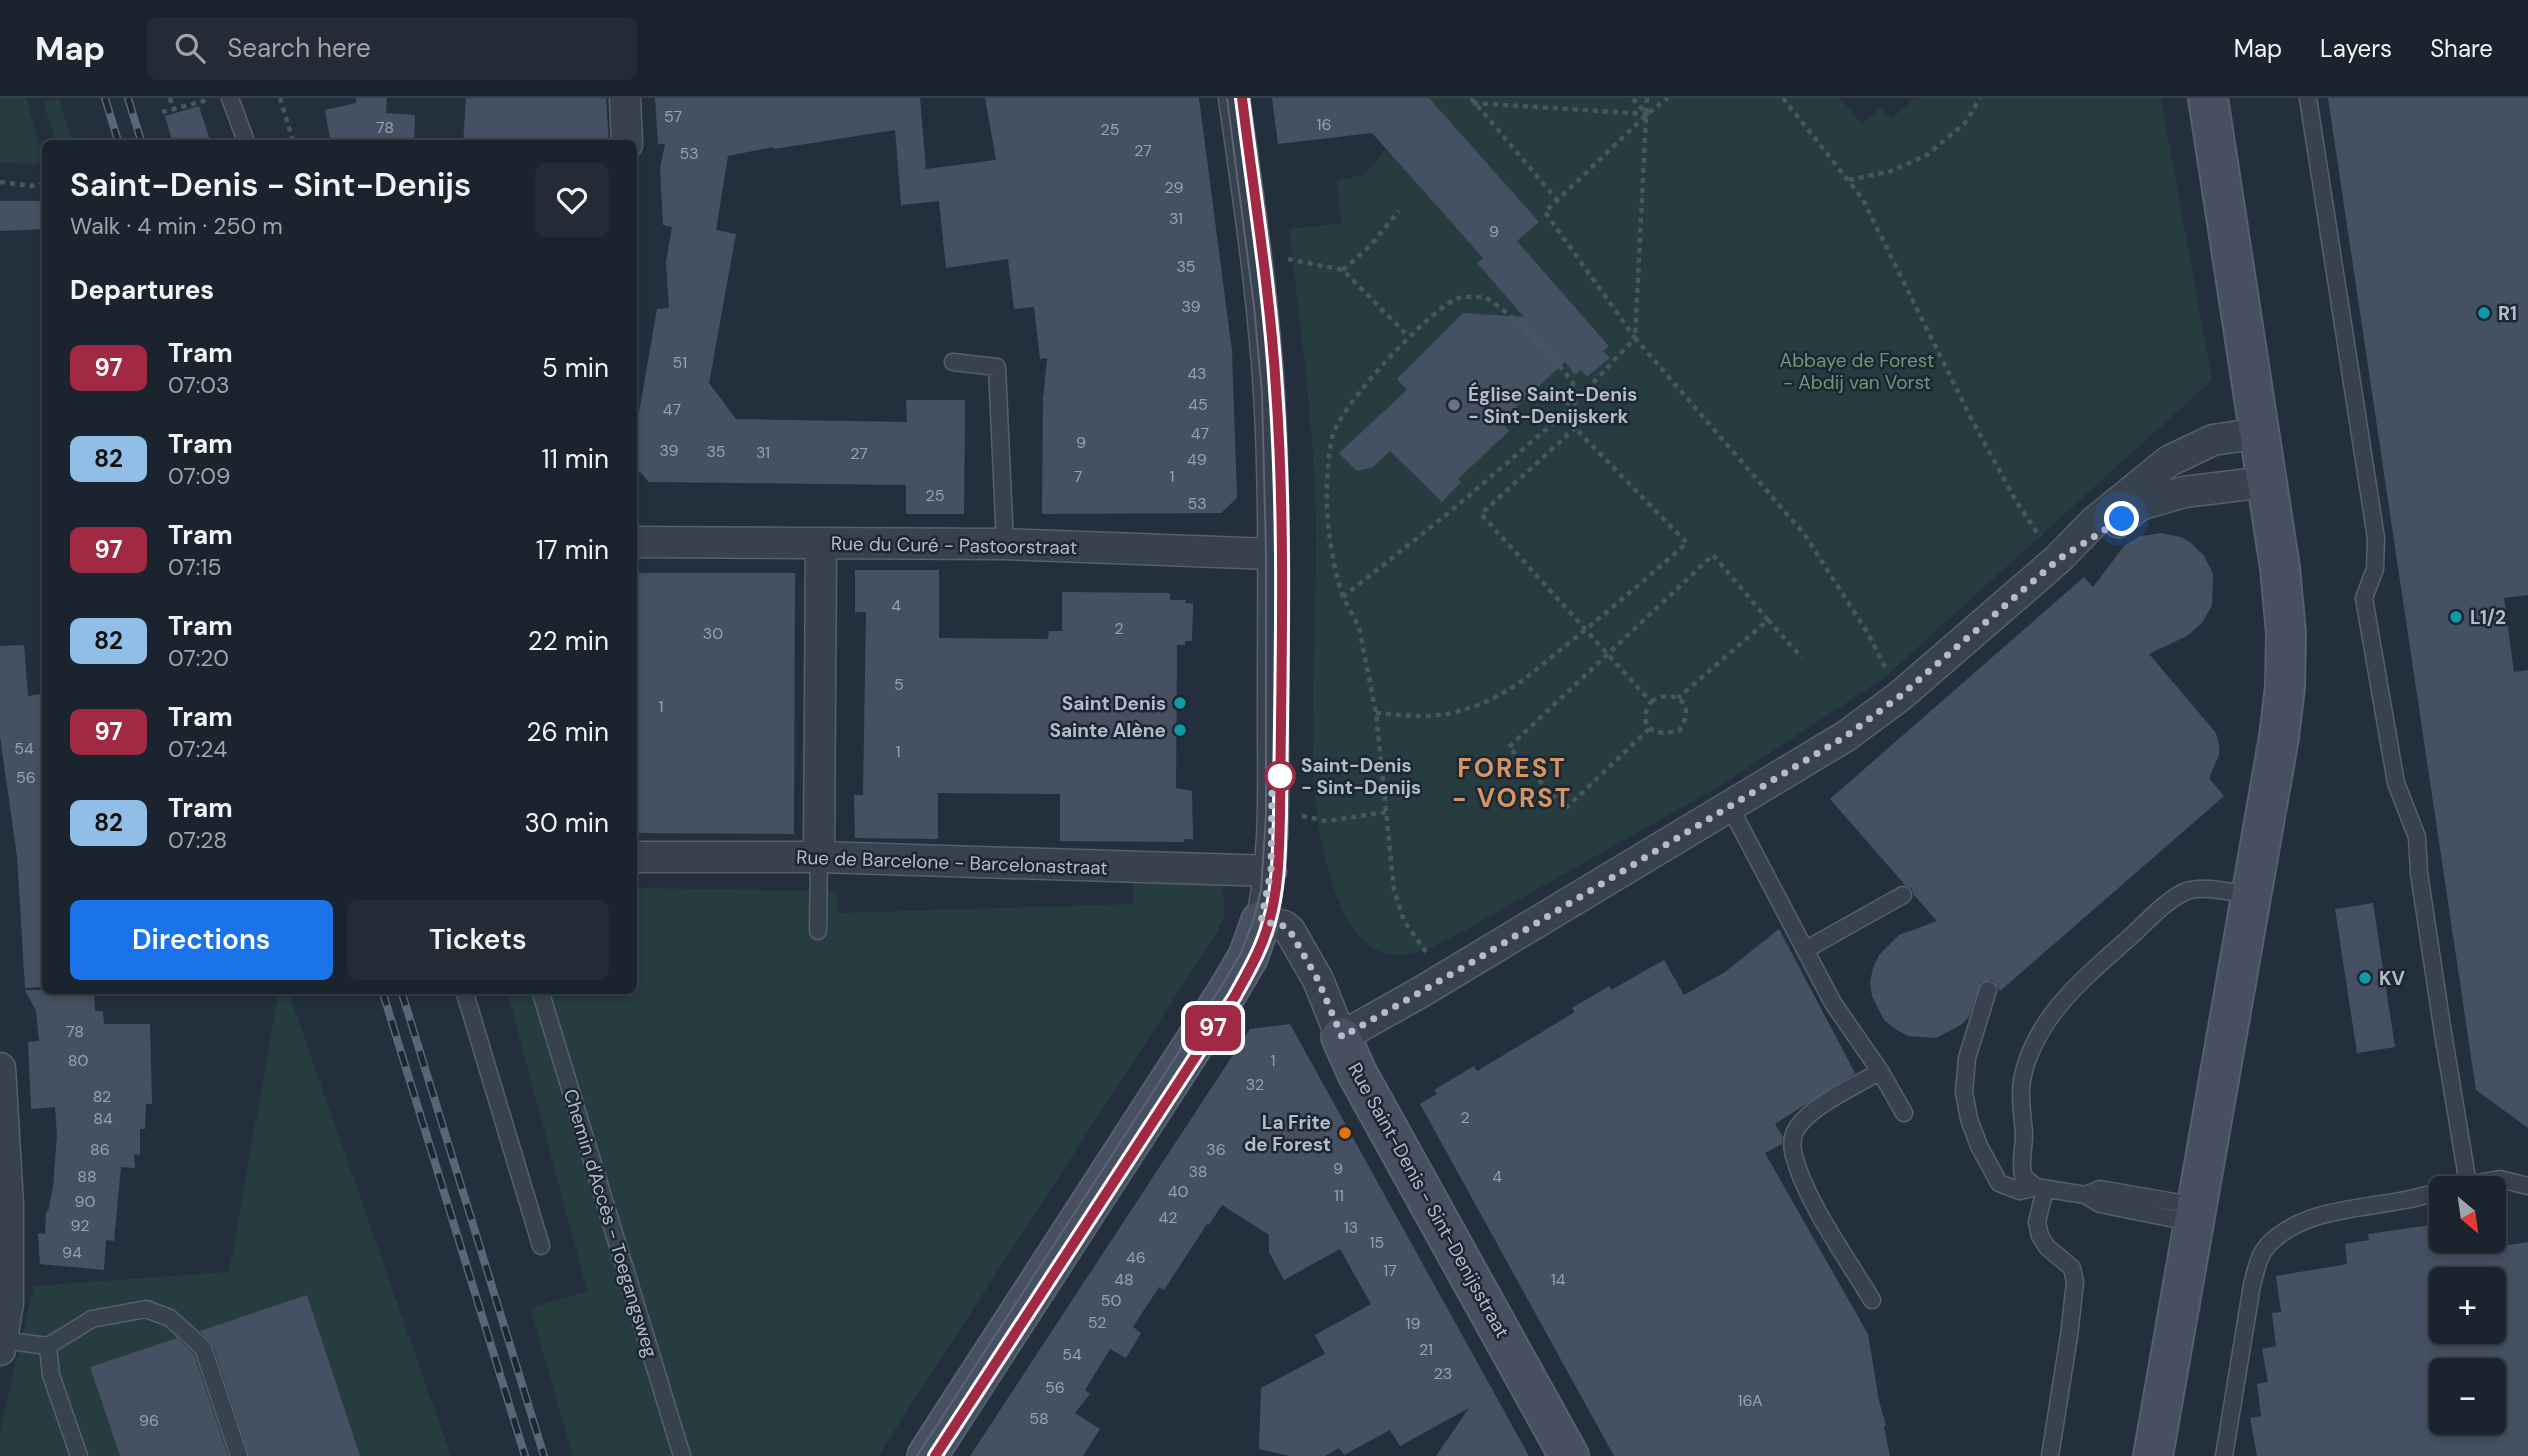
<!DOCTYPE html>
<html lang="en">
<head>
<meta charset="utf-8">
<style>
  :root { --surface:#1b232e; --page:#242b36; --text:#f1f3f6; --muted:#a0a4aa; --line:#39404a; --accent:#1a73e8 }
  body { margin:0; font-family:"DM Sans",sans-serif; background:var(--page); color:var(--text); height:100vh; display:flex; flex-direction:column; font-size:26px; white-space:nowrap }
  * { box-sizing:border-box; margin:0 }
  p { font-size:23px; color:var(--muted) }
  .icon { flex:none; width:38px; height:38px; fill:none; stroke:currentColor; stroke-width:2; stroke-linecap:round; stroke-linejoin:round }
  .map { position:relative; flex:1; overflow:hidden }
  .drawer { position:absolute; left:42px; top:42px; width:595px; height:854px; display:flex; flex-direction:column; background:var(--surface); border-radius:10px; box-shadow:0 4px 10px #0003,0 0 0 2px var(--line) }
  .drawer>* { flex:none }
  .badge { padding:0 14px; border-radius:10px; font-size:24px; line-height:46px }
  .needle { width:46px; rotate:151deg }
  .fabs { position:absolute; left:2429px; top:1078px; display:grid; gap:14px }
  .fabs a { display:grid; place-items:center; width:77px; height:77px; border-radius:10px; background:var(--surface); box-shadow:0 4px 10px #0003,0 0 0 2px var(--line); font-size:35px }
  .you { position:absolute; width:35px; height:35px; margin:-18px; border:5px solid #fff; border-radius:50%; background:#1a73e8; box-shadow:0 0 0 10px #1a73e833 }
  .map>.badge { position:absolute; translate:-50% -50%; box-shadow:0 0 0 4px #fff }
  h2 { padding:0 28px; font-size:26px; line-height:63px }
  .round { display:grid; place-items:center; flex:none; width:74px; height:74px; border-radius:10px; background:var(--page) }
  .overview { display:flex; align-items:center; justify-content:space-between; height:119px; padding:0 28px }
  h1 { font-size:33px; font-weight:600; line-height:52px }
  .action { display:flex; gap:14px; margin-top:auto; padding:14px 28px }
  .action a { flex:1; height:80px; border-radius:10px; background:var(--accent); color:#fff; font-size:28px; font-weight:600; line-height:80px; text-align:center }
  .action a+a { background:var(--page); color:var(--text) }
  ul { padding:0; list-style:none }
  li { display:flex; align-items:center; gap:21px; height:91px; padding:0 28px }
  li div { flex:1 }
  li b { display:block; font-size:26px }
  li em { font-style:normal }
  li .badge { min-width:77px; font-weight:700; text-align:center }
  header { display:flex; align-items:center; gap:42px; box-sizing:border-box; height:98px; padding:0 35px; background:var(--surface); border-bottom:2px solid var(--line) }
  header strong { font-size:33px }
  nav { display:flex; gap:38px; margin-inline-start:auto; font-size:24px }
  .search { width:490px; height:63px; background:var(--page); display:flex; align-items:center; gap:18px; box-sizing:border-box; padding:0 24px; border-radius:10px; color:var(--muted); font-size:26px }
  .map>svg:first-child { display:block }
  .green { fill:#263c3f }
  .building { fill:#455162; fill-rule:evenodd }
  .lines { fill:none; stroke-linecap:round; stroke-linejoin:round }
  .lane-casing { stroke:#565f6c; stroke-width:19 }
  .street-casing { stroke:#565f6c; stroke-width:33 }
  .secondary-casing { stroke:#565f6c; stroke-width:42 }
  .path { stroke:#44595c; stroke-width:4.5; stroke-dasharray:5 5; stroke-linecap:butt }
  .lane { stroke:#38414e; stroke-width:16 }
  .street { stroke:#38414e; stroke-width:30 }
  .secondary { stroke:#465061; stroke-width:38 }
  .tram { stroke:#5a6575; stroke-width:2 }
  .rail-casing { stroke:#5a6575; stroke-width:8 }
  .rail { stroke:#1d2633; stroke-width:5; stroke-dasharray:16; stroke-linecap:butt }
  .line-casing { stroke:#fff; stroke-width:16 }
  .line { stroke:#a12944; stroke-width:10 }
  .walk { stroke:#b4bcc9; stroke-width:7; stroke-dasharray:0 12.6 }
  .culture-dot { fill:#0f9aa8; stroke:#1d2633; stroke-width:2.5 }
  .worship-dot { fill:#6b7280; stroke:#1d2633; stroke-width:2.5 }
  .stop-dot { fill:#fff; stroke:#a12944; stroke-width:3.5 }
  .food-dot { fill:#e8710a; stroke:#1d2633; stroke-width:2.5 }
  .labels { text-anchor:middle; stroke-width:5; stroke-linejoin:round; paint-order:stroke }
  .number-label { font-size:16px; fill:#98a1af }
  .poi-label { font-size:19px; font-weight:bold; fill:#b4bcc9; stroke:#1d2633; text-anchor:start }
  .park-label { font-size:19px; fill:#6b9a76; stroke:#1d2633 }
  .street-label { font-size:19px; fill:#b4bcc9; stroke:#1d2633 }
  .stop-label { font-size:19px; font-weight:bold; fill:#b4bcc9; stroke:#1d2633; text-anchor:start }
  .district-label { font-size:26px; font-weight:bold; letter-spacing:2px; fill:#d59563; stroke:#1d2633 }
</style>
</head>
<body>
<header>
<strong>Map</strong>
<div class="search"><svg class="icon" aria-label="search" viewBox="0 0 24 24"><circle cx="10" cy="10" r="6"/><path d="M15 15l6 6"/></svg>Search here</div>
<nav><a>Map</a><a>Layers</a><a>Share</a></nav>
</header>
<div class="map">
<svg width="2528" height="1358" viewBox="0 0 2528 1358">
  <rect width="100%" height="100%" fill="#242f3e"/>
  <path class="green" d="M0,0H26L45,66L0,65Z
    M59,0L72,45H56L43,4Z
    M1429,0H1840L1862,26L1880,10L1891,21L1915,0H2161L2212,282L1885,579L1725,685L1462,834C1429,851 1393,873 1361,840C1344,822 1335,797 1329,774C1310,708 1313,657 1313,590C1314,525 1318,459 1315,394C1311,306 1299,218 1289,131L1341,125L1337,82L1364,77L1386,51L1483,160L1477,165L1575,276L1581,272L1588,279L1609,260L1603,253L1609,247L1517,143Z
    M1134,778L1222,782L1225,817L1216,836L878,1358H573L530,1210L587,1193L507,893L634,892V790L836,793L838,815L1133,806Z
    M279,893H288L451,1358H0V1333L34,1188L229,1174Z"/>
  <path class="building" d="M356,0H387L386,15L415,17L414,46H331L325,12L356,5Z
    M466,0H606L609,46H553L552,40L492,46H463Z
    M655,0H920L926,71L996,62L985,0H1199L1232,253L1237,400L1221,415L1042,416L1043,302L1047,260L1040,261L1034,209L1014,211L1008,161L946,170L939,103L901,107L895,32L774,51L773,49L728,58L716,132L736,136L709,285L736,321L907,324L906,302H965L964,416H906V387L649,384L634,367V343L657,211L669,210L666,164L672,129L663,127L660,70L665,46H658Z
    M1272,0H1429L1539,124L1517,143L1609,248L1603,253L1610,260L1587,279L1581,272L1575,277L1565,264L1501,323L1509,333L1458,381L1461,384L1442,404L1390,353L1373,369L1357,373L1339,355L1407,292L1397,281L1463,215L1524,219L1477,165L1483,160L1372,35L1278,46Z
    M2328,0H2528V497L2504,500L2514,574L2528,572V1030L2476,992Z
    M199,8L211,46H173L165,18Z
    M0,103H46V131L0,133Z
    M2161,435L2181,439L2190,444L2204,458L2213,476L2212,507L2202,525L2187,538L2149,556L2216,635L2219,647V657L2209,680L2224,698L2000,893L1992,882L1981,884L1969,919L1961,927L1936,940L1908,938L1895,931L1884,922L1872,898L1870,884L1873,870L1879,857L1899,837L1937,823L1913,796L1912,791L1905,787L1830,701L2084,479L2093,489L2124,448L2141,438Z
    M855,472H939V540L1048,541L1049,533H1062V494L1170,495V502H1186L1185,505L1193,506L1192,543H1185V547H1177L1176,690L1192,693L1193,741H1184V744L1060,743V696L938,695V741L855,740L854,697H863L866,514H855Z
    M634,475H795L794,736L634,735Z
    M24,547L28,598L41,596L44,628H46V889L25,890L17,758L0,639V548Z
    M2373,805L2395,949L2357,955L2335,811Z
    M1779,831L1855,975L1775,1026L1783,1039L1782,1046L1765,1055L1868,1236L1879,1303L1886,1327L1884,1329L1890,1358H1614L1420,1006L1437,996L1434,992L1474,968L1477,973L1575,914L1572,910L1609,888L1611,892L1664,862L1684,897L1725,874Z
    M25,892H94L95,913H103L104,926H150L152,1006H146L145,1031H140V1057L134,1056L135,1070L121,1069L114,1143L106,1142L104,1172L40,1166L38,1135L45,1136L46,1113L48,1114L53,1089L57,1038L55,1009L31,1011L28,944L39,943L36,913Z
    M1290,926L1529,1358H1436L1469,1310L1400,1348L1390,1332L1344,1357L1339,1350L1325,1358H1290L1259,1351L1261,1290L1325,1256L1315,1237L1371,1206L1340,1151L1284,1182L1269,1154V1137L1222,1107L1209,1127L1207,1126L1164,1192L1159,1189L1133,1229L1141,1235L1126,1260L1110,1251L1085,1292L1090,1296L1075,1315L1100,1331L1083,1358H970L1250,931Z
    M2437,1126L2440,1146L2454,1143L2456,1155L2528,1144V1358H2257L2250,1320L2261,1318L2257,1286L2268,1284L2262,1251L2276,1248L2272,1215L2281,1214L2276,1178L2347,1166L2345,1146L2369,1142L2368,1136ZM2441,1181H2494V1234H2441ZM2441,1272H2494V1325H2441Z
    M307,1197L360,1358H249L213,1247L200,1233Z
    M177,1240L194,1256L228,1358H120L90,1269Z"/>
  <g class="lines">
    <g class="lane-casing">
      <path id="lane" d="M230,0L247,46
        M2308,0L2376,440L2375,471L2364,500L2396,685L2417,739L2419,775L2443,935L2468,1086
        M953,264L997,269L1005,446
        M1730,709L1833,905L1880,973L1904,1015
        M818,833L819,759
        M1805,852L1903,797
        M464,892L541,1148
        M540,892L682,1358
        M1988,892L1967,960L1964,994L1969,1021L1979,1048L1999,1085L2020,1093L2036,1089L2085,1097L2100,1106L2194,1125
        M2036,1089L2023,1078C2020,1063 2024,1050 2024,1036C2023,1019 2019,999 2022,982C2034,920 2084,880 2129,840C2146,825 2166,801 2187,793C2206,787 2232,795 2251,797
        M2450,1090L2500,1081L2528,1088
        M2045,1091L2037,1124L2040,1138L2047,1149L2072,1170L2075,1184L2069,1238L2050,1358
        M2085,1097L2100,1091L2197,1108
        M1872,1202C1848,1162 1807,1105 1795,1061C1791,1049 1791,1036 1800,1026C1817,1005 1856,988 1880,973
        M2,1242L48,1248L92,1221L146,1211L170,1220L203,1250L239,1358
        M48,1248L51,1277L79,1358
        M2224,1358L2252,1187C2256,1173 2258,1158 2268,1147C2302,1111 2360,1111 2405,1102C2417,1100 2429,1096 2441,1093"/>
    </g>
    <g class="street-casing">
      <path id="street" d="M625,0L627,46
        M1234,0C1248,98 1263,196 1269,295C1275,395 1273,496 1273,597C1272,672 1278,750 1261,823L1284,828L1290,833L1318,882L1341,939L1421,894L1846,638L1900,598L2058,461L2094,424L2169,363L2213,342L2259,335
        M2118,424L2140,407L2184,394L2266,384
        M634,444L1005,446L1274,456
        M634,759H819L1271,773
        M819,759L821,446
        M0,970L8,1106V1205L0,1252"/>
    </g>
    <g class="secondary-casing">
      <path id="secondary" d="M1341,939L1357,975L1569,1358
        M927,1358L1228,893L1248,859L1261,823
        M2153,1358L2279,639L2285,589L2286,535L2280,470L2208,0"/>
    </g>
    <path class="path" d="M170,0L173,11
      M280,0L294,46
      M1471,0L1558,103
      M1647,0L1635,240L1805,437L1867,534L1886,571
      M1783,0L1862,100L1971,320L2016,403L2040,439
      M1473,5L1647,16L1632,0
      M162,14L208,2
      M1849,82L1891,73L1927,57L1965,25L1980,0
      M0,84L32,88L46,85
      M1288,161L1343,172L1408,238
      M1343,172L1371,147L1399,113
      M1343,499C1327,450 1322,391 1332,340C1339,308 1424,218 1454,202C1460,198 1478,198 1486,200C1490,201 1495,206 1499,209C1528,231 1551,256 1573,285L1565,315L1575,330L1481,416L1651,604C1635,630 1656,640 1680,632C1682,627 1686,621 1686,615C1686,595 1662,595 1651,604
      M1768,522L1802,560
      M1376,615C1402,617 1429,621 1456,614C1510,599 1527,578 1569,545C1609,513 1648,479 1687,445L1575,330
      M1649,631L1565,711L1509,649L1713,457L1768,522L1678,600
      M1302,718L1326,723L1386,714
      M1426,854L1404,823L1394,792L1376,615L1359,529L1343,499L1451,413L1565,315L1635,240L1545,114L1647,16L1668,0"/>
    <use href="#lane" class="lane"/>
    <use href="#street" class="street"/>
    <use href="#secondary" class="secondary"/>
    <path class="tram" d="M917,1358L1221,889L1241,855L1254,820L1261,792L1266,717V455L1262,295L1254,208L1227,0
      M935,1358L1235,898L1256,861L1269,825L1278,771L1280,717L1281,457L1277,294L1269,207L1242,0"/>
    <g class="rail-casing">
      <path id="rail" d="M105,0L119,46
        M128,0L142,46
        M382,892L525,1358
        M401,892L544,1358"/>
    </g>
    <use href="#rail" class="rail"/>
  </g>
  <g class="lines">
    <g class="line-casing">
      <path id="line" d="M935,1358L1235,898C1248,874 1262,851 1269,824C1279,789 1279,753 1280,717C1281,575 1286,432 1276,291C1270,193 1254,97 1242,0"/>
    </g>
    <use href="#line" class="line"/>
    <path class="walk" d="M1280,678H1272L1271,773L1261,823L1284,828L1290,833L1318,882L1342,939L1469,866L1846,638L1900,598L2059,461L2122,421"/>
  </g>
  <g class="culture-dot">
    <circle cx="2484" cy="215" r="7"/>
    <circle cx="2456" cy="519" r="7"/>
    <circle cx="1180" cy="605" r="7"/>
    <circle cx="1180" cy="632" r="7"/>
    <circle cx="2365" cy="880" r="7"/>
  </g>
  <circle class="worship-dot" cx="1454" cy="307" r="7"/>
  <circle class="stop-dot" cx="1280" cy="678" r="14"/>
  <circle class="food-dot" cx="1345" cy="1035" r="7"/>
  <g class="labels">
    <g class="number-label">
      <text x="673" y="24">57</text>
      <text x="1324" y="32">16</text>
      <text x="385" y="35">78</text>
      <text x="1110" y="37">25</text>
      <text x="1143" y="58">27</text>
      <text x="689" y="61">53</text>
      <text x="1174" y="95">29</text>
      <text x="1176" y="126">31</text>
      <text x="1494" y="139">9</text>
      <text x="1186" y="174">35</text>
      <text x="1191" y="214">39</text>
      <text x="680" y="270">51</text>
      <text x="1197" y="281">43</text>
      <text x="1198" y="312">45</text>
      <text x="672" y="317">47</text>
      <text x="1200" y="341">47</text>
      <text x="1081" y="350">9</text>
      <text x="669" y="358">39</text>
      <text x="716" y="359">35</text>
      <text x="763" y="360">31</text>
      <text x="859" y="361">27</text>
      <text x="1197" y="367">49</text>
      <text x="1078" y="384">7</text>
      <text x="1172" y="384">1</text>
      <text x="935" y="403">25</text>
      <text x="1197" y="411">53</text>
      <text x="896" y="513">4</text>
      <text x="1119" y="536">2</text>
      <text x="713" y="541">30</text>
      <text x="899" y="592">5</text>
      <text x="661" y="614">1</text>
      <text x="24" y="656">54</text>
      <text x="898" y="659">1</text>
      <text x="26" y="685">56</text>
      <text x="75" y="939">78</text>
      <text x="78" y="968">80</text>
      <text x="1273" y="968">1</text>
      <text x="1255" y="992">32</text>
      <text x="102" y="1004">82</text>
      <text x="1465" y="1025">2</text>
      <text x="103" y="1026">84</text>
      <text x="100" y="1057">86</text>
      <text x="1216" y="1057">36</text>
      <text x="1338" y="1076">9</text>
      <text x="1198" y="1079">38</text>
      <text x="87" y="1084">88</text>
      <text x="1497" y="1084">4</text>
      <text x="1178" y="1099">40</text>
      <text x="1339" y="1103">11</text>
      <text x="85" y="1109">90</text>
      <text x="1168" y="1125">42</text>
      <text x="80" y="1133">92</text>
      <text x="1351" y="1135">13</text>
      <text x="1377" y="1150">15</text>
      <text x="72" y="1160">94</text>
      <text x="1136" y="1165">46</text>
      <text x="1390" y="1178">17</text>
      <text x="1124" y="1187">48</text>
      <text x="1558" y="1187">14</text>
      <text x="1111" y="1208">50</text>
      <text x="1097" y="1230">52</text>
      <text x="1413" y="1231">19</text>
      <text x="1426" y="1257">21</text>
      <text x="1072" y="1262">54</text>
      <text x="1443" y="1281">23</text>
      <text x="1055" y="1295">56</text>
      <text x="1750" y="1308">16A</text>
      <text x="1039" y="1326">58</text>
      <text x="149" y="1328">96</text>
    </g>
    <g class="poi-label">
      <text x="2498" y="222">R1</text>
      <text x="1468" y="303">Église Saint-Denis<tspan x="1468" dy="22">- Sint-Denijskerk</tspan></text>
      <text x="2470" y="526">L1/2</text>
      <text x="1166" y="612" text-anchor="end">Saint Denis</text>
      <text x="1166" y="639" text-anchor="end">Sainte Alène</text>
      <text x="2379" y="887">KV</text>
      <text x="1331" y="1031" text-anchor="end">La Frite<tspan x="1331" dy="22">de Forest</tspan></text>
    </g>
    <g class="park-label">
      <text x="1857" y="269">Abbaye de Forest<tspan x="1857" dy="22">- Abdij van Vorst</tspan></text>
    </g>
    <g class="street-label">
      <text transform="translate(954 447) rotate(1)" y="7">Rue du Curé - Pastoorstraat</text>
      <text transform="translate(952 764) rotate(2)" y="7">Rue de Barcelone - Barcelonastraat</text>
      <text transform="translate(1429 1102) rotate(61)" y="7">Rue Saint-Denis - Sint-Denijsstraat</text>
      <text transform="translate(611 1125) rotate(73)" y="7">Chemin d'Accès - Toegangsweg</text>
    </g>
    <g class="stop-label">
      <text x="1301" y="674">Saint-Denis<tspan x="1301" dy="22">- Sint-Denijs</tspan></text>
    </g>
    <g class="district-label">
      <text x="1512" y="679">FOREST<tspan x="1512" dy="30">- VORST</tspan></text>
    </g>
  </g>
</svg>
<div class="fabs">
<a><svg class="needle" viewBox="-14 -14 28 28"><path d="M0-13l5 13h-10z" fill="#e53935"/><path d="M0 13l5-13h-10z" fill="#a0a4aa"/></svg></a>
<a>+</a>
<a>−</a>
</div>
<div class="you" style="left:2122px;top:421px"></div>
<b class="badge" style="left:1213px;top:930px;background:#a12944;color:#fff">97</b>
<section class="drawer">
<div class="overview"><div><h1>Saint-Denis - Sint-Denijs</h1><p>Walk · 4 min · 250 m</p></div><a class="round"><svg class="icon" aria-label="heart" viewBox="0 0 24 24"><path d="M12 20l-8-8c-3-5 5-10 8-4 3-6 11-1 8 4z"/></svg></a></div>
<h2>Departures</h2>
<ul>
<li><span class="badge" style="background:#a12944;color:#fff">97</span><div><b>Tram</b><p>07:03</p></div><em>5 min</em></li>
<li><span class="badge" style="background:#91bee7;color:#111">82</span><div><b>Tram</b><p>07:09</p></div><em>11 min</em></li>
<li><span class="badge" style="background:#a12944;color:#fff">97</span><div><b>Tram</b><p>07:15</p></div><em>17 min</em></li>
<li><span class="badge" style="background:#91bee7;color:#111">82</span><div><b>Tram</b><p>07:20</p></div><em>22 min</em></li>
<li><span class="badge" style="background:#a12944;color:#fff">97</span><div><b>Tram</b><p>07:24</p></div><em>26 min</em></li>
<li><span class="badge" style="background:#91bee7;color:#111">82</span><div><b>Tram</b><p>07:28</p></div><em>30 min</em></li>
</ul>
<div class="action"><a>Directions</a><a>Tickets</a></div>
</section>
</div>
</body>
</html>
